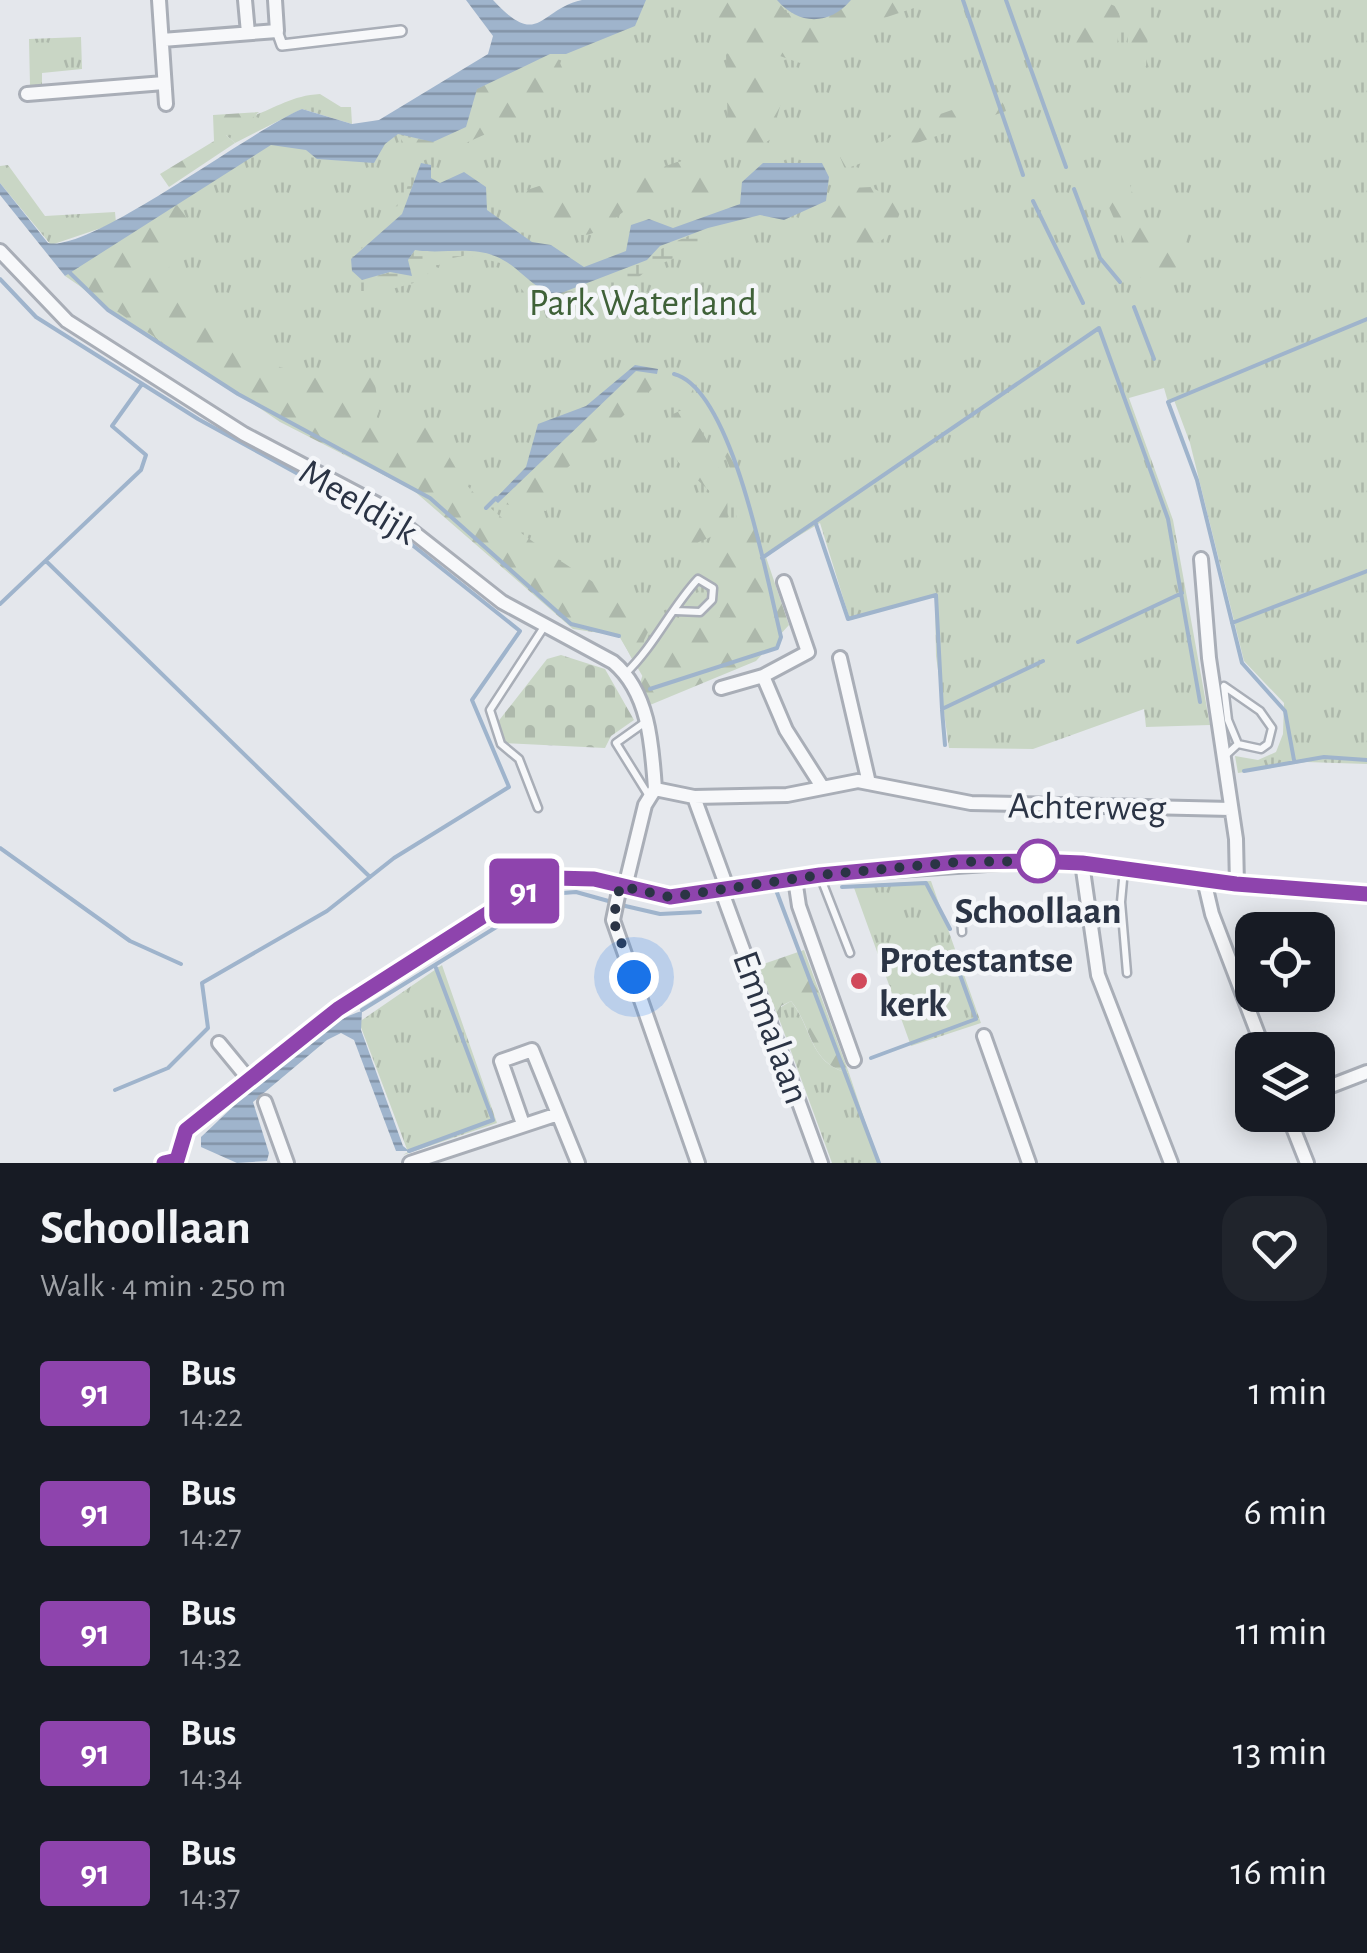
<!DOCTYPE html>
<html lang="en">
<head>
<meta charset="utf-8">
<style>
  :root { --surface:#171b24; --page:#20242c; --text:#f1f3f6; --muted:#9ea1a6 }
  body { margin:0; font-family:"Alegreya Sans",sans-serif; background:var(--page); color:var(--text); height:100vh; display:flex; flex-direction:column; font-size:38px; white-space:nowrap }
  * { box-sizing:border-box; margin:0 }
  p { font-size:32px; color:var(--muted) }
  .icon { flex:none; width:55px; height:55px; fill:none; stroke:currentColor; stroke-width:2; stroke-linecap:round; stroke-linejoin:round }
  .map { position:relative; height:1163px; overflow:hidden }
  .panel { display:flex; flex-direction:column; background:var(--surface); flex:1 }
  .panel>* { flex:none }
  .badge { padding:0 20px; border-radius:8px; font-size:35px; line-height:65px }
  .fabs { position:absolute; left:1235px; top:912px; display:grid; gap:20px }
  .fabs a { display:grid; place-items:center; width:100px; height:100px; border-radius:20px; background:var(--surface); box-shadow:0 5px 25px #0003; font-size:50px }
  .you { position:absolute; width:50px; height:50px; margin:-25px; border:8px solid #fff; border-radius:50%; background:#1a73e8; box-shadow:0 0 0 15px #1a73e833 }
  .map>.badge { position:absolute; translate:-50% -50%; box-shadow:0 0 0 5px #fff }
  .round { display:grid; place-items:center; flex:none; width:105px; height:105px; border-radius:30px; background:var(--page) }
  .summary { display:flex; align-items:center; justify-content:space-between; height:170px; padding:0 40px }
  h1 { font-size:48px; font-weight:700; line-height:75px }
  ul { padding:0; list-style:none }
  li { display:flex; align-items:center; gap:30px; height:120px; padding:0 40px }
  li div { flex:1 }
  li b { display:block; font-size:38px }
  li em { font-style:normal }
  li .badge { min-width:110px; font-weight:700; text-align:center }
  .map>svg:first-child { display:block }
  .grass { fill:url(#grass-tufts) }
  .forest { fill:url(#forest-firs) }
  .wetland { fill:url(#wetland-marsh) }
  .cemetery { fill:url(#cemetery-stones) }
  .water { fill:url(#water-rules) }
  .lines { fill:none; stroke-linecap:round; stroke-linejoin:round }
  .stream { stroke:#9fb4cc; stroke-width:4 }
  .service-casing { stroke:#a9aeb7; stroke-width:11 }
  .pedestrian-casing { stroke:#a9aeb7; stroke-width:14 }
  .minor-casing { stroke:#a9aeb7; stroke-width:18 }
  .service { stroke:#f7f8fa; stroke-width:6 }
  .pedestrian { stroke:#f7f8fa; stroke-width:9 }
  .minor { stroke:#f7f8fa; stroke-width:12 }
  .line-casing { stroke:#fff; stroke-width:22 }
  .line { stroke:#8e44ad; stroke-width:15 }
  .walk { stroke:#2b3445; stroke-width:10; stroke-dasharray:0 18 }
  .stop-dot { fill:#fff; stroke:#8e44ad; stroke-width:5 }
  .poi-dot { fill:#d1495b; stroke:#f4f6f9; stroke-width:4 }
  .labels { text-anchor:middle; stroke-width:9; stroke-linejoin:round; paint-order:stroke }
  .park-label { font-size:38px; fill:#3f6138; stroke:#f4f6f9 }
  .street-label { font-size:38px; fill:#2b3445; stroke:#f4f6f9 }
  .stop-label { font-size:38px; font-weight:bold; fill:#2b3445; stroke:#f4f6f9 }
  .poi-label { font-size:38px; font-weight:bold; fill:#2b3445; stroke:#f4f6f9; text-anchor:start }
</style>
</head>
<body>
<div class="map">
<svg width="1367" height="1163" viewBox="0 0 1367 1163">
  <defs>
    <pattern id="grass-tufts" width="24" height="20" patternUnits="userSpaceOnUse" patternTransform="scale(2.5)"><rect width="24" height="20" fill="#c9d6c5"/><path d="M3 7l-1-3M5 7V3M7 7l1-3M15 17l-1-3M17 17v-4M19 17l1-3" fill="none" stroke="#adb8ab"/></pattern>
    <pattern id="forest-firs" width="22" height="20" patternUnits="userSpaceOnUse" patternTransform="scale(2.5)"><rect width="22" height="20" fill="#c9d6c5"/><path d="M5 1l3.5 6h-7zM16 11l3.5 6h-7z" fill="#adb8ab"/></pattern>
    <pattern id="wetland-marsh" width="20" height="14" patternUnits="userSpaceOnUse" patternTransform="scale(2.5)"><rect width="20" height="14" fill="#c9d6c5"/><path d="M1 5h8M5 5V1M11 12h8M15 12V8" fill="none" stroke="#adb8ab"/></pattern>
    <pattern id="cemetery-stones" width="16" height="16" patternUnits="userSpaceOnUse" patternTransform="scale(2.5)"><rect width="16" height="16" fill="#c9d6c5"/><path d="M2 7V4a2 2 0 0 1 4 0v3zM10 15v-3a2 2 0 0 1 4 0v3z" fill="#adb8ab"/></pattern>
    <pattern id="water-rules" width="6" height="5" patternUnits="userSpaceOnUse" patternTransform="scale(2.5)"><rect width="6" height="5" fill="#9fb4cc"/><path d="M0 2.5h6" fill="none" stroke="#8293a7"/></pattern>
  </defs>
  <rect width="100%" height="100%" fill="#e4e7ec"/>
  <path class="grass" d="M614,0H1367V764L1306,762L1238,773L1235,756L1258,760L1276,752L1283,734L1284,703L1244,661L1190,443L1174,400L1168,402L1164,388L1129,398L1173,520L1210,725L1146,727L1144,709L1033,749L949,748L936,656L935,596L850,620L820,523L762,558L781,637L777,648L650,689L619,636L571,624L430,498L237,394L108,310L59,268L282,130L341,138L448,101Z
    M81,37L82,69L42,73V85L30,86L29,39Z
    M320,94L341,107H351L352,124L302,109L235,143L226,135L225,121C261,121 281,96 320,94Z
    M8,165L45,216L115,212L116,223L51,245L0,183V166Z
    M931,881L981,1023L911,1046L853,885Z
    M442,965L497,1123L403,1155L408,1152L359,1022Z
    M791,1001C813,1029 809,1064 849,1073L879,1163H832L781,1024V1007Z"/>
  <path class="forest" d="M712,0H777L787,13L845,6L851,0H938L872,22L828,51L800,63L717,34L710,24Z
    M1069,0H1101L1117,7L1120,17L1117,46L1082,55L1071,48Z
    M1150,3L1146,66H1137L1127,52L1130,7Z
    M555,52L574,94L446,152L410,154L398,134C418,143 459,143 470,120C475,111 473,99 476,89Z
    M726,53L789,75L777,117L782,132L743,157L728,139Z
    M1000,93L1006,111L845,169L840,157L857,156L915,123Z
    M259,112L249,121H226V135L235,143L169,187L160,174L214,141L213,115Z
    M698,160L710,167L725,191C700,212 678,195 651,199C622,203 607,234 584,235C568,236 549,222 534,216L524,191L539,186L556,189L572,211L616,184L677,162Z
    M1129,179C1135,212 1152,233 1187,231L1185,265L1140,278L1097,180Z
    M871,187L903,204L893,232L876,244L851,246L827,224L850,188Z
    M177,205L190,222C172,246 161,260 176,289L270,364L317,378L374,377L379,411L373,427L424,425C451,449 453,472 474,493C524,541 582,575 640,611L650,628L636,656L632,659L620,636L573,629L413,490L280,422L65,276Z
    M636,371L666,376L564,471L546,511L498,503Z
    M673,372L691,375L694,396L717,412L789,625L756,661L650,705C648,699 641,689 641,682C640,675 666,633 671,625L680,621L695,627L720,617L721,598L731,591L711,572C713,550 731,542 735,524C747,478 709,417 674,392Z
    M684,409C705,424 737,498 725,522C715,542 697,539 681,551L683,528L709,521L715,517L716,497L677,461L673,414Z
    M804,950L849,1073C809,1064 813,1028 791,1001L781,1006V1024L758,966Z"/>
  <path class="wetland" d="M421,163L402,214L355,254L354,274L362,280L390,272H412L408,260L415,250C443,255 470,246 498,258C520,267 539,292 567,287C634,275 683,224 753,218L698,249L650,268L606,303L548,306L528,297L500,263L468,255L447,259L417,282L385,291H360L342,260C352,226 411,217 409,173Z"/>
  <path class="cemetery" d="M561,655L605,669L634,720L611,736L605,748L505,743L497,723L547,659Z"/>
  <path class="water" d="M466,0H493C539,50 538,10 582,0C601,0 626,0 646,0L635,26L566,54H550L477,89L466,127L433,142L398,134L385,144L374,163L317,159L306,150L271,145L65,276L0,195V183L48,243C90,253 248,132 302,109L352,124L379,120L488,54L493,36Z
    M777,0H851C829,26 798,25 777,0Z
    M421,163L431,165V178L440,183L464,172L486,187L487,210L532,242L551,245L584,267L626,251L631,225L649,219L673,228L740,204L742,182L763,163H822L829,177L826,201L784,220L760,215L708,228L660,246L647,260L556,295C533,289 523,271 503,260C476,244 444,255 415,250L408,260L412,276L390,272L362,280L352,271L351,259L402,214Z
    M635,365L658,369L657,374L636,371L498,503L494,500L526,467L538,424L586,406Z
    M362,1011L361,1030L403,1146L409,1151H396L354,1040L341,1033L327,1040L253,1102L269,1153L267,1161L237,1163L201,1147V1137C240,1101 313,1025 362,1011Z"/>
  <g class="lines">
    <path class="stream" d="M963,0L1023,175
      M1006,0L1066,167
      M1074,189L1100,258L1120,282
      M1033,201L1083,303
      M70,273L108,310L238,394L430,498L571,624L619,636
      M0,279L36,317L198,419L342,498L406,540L520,631L472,700L509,787L394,858L327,911L202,983L208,1028L168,1068L115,1090
      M1134,307L1154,359
      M486,508L496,498
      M816,524L848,619L936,595L942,709L1043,661
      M762,558L1099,328L1168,519L1200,702
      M46,561L370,877
      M0,604L141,470L146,455L112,426L142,384
      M1232,623L1367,571
      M1078,642L1182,593
      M650,689L777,648L781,637C767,580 733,389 674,374
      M942,710L945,745
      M1294,760L1285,711L1242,663L1197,480L1168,402L1367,319
      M1244,771L1324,757L1367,760
      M0,848L130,941L181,964
      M842,887L926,883L950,929
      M776,890L879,1163
      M621,905L660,914L700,912
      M362,1010L550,894L576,892L612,902
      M871,1058L976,1019L955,961
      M409,1151L493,1120L436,968"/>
    <g class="service-casing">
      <path id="service" d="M626,673C655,645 671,608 698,579L713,588L712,600L700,612L676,611
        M644,723L616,743L649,796
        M1225,756L1238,744L1261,749L1268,744L1272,728L1260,711L1224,686L1228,720L1238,744
        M538,808L519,759L501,744L490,710L544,627
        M1124,869L1121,902L1127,973
        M820,876L850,953
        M960,902L962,932"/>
    </g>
    <g class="pedestrian-casing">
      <path id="pedestrian" d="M277,31L282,45L401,31"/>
    </g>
    <g class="minor-casing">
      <path id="minor" d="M159,0L166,104
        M245,0L248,33
        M162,40L277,31L275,0
        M27,94L164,83
        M0,251L67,321L244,434L379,505L502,602L613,662C649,692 652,745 655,789
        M1201,559L1209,658L1236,839L1237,885
        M784,582L808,652L763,676L786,730L821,785
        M840,658L869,783
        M721,688L763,676
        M655,789L694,797L787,795L858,781L971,803L1231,809
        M694,797L728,890
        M1082,863L1098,975L1171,1163
        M795,879L799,906L854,1060
        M1204,880L1212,914L1264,1050
        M620,886L613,920L698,1163
        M625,887L645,805L655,789
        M722,892L821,1163
        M984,1036L1029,1163
        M219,1043L247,1077
        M1318,1091L1367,1072
        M265,1102L287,1163
        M1288,1115L1307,1163
        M523,1124L501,1061L532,1050L578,1163
        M177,1160L186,1130L338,1009L519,893L554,878L594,879L670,897L820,875L1031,861L1082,863L1237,885L1367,893
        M410,1163L555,1115"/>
    </g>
    <use href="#service" class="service"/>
    <use href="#pedestrian" class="pedestrian"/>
    <use href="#minor" class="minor"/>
  </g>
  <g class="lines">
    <g class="line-casing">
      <path id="line" d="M164,1163L177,1160L186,1130L338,1009L518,894L554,878L594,879L670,897L820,875L958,862L1031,861L1082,863L1236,884L1367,894"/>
    </g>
    <use href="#line" class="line"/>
    <path class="walk" d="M634,977L613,920L620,886L670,897L820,875L958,862L1038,861"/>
  </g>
  <circle class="stop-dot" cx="1038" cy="861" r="20"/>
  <circle class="poi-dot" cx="859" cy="981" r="10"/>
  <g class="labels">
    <g class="park-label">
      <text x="643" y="315">Park Waterland</text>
    </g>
    <g class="street-label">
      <text transform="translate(359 501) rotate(31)" y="13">Meeldijk</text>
      <text transform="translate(1087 806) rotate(1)" y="13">Achterweg</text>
      <text transform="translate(772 1027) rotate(70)" y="13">Emmalaan</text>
    </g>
    <g class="stop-label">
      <text x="1038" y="923">Schoollaan</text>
    </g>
    <g class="poi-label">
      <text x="879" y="972">Protestantse<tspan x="879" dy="44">kerk</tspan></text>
    </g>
  </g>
</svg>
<div class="fabs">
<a><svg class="icon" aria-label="locate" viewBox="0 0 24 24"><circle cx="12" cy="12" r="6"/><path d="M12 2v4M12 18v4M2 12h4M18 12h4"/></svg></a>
<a><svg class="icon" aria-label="layers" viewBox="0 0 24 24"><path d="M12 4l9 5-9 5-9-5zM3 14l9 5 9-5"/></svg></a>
</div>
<div class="you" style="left:634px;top:977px"></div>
<b class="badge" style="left:524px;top:891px;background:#8e44ad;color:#fff">91</b>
</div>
<section class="panel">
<div class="summary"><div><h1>Schoollaan</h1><p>Walk · 4 min · 250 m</p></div><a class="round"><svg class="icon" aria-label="heart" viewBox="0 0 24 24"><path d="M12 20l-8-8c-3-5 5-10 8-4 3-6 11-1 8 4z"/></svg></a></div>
<ul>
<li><span class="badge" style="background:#8e44ad;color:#fff">91</span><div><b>Bus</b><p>14:22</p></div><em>1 min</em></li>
<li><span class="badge" style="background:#8e44ad;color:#fff">91</span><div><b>Bus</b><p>14:27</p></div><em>6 min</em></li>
<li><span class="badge" style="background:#8e44ad;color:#fff">91</span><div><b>Bus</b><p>14:32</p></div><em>11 min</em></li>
<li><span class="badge" style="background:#8e44ad;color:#fff">91</span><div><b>Bus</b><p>14:34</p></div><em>13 min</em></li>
<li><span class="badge" style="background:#8e44ad;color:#fff">91</span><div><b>Bus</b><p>14:37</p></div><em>16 min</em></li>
</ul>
</section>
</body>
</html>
